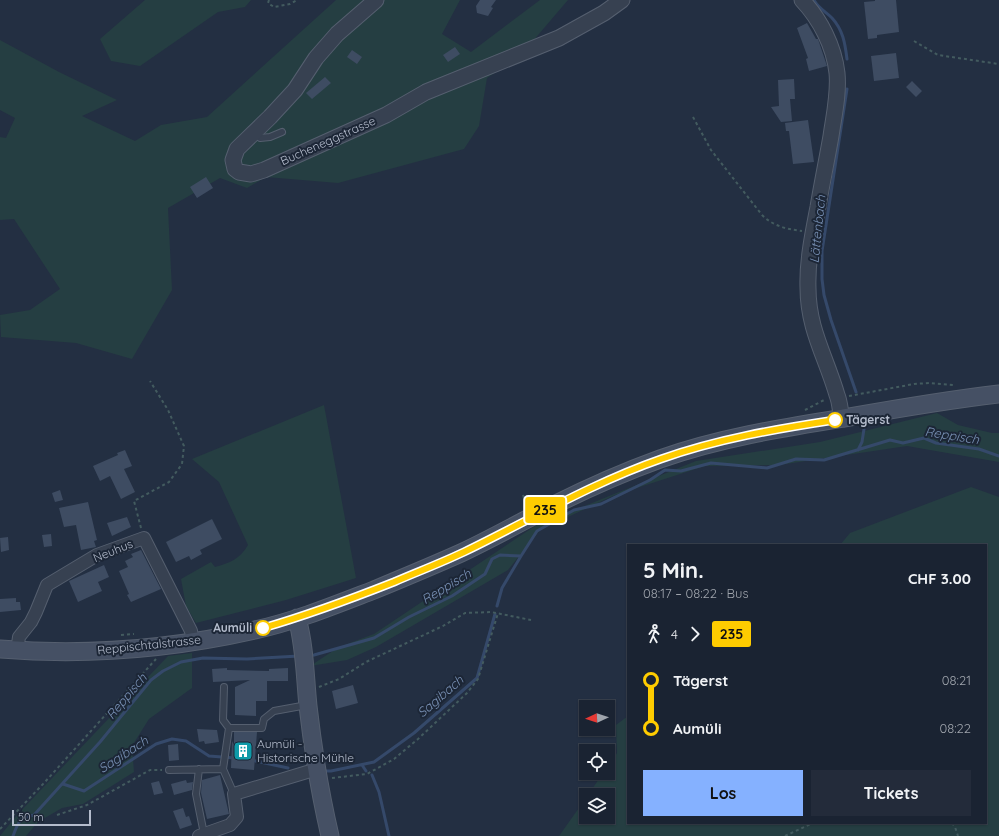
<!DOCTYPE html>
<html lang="de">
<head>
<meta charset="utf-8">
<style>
  :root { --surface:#1a2332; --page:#232b3a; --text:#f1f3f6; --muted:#9fa4ac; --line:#38404d; --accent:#85b1ff }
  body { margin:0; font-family:Quicksand,sans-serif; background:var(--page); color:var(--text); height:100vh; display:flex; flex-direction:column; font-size:15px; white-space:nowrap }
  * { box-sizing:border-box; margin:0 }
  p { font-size:13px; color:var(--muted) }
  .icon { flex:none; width:22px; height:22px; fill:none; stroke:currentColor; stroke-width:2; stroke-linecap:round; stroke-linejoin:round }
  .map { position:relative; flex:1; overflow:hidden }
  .side { position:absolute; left:627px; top:544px; width:360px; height:280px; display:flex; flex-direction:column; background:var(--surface); border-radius:0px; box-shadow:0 1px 3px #0004,0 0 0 1px var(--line) }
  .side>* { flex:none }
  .badge { padding:0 8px; border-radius:3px; font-size:14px; line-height:26px }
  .needle { width:26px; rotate:267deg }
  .fabs { position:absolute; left:579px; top:700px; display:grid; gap:8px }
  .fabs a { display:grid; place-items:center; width:36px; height:36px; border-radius:0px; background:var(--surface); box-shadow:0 1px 3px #0004,0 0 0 1px var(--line); font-size:20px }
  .scale { position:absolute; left:12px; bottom:10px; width:79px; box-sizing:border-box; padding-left:4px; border:2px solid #b4bccc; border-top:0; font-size:11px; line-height:14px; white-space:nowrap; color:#b4bccc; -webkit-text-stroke:3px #1c2636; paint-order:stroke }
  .map>.badge { position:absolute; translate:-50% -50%; box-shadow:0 0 0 2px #fff }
  .legs { display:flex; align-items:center; gap:6px; height:44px; padding:0 16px; font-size:13px }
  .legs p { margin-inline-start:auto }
  .summary { display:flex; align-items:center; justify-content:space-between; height:68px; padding:0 16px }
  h1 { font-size:22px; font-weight:700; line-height:30px }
  .cta { display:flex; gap:8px; margin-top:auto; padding:8px 16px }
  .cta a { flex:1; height:46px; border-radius:0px; background:var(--accent); color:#111; font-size:16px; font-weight:700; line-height:46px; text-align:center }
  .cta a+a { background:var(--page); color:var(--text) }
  ul { padding:0 16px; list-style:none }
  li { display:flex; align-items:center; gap:14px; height:48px; font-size:15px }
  li i { display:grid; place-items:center; width:6px; height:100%; margin:0 5px; background:currentColor }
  li i::after { content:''; width:10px; height:10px; margin:-5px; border:3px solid; border-radius:50%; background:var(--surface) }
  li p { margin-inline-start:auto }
  li:first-child i { background:linear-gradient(#0000 50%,currentColor 0) }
  li:last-child i { background:linear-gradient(currentColor 50%,#0000 0) }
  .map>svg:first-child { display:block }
  .green { fill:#253e42 }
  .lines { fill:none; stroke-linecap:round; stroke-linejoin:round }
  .stream { stroke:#35496a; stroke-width:3 }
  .building { fill:#3e4c62 }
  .service-casing { stroke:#555f6f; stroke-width:8 }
  .minor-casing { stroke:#555f6f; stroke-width:14 }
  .tertiary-casing { stroke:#555f6f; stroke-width:17 }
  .secondary-casing { stroke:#555f6f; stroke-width:19 }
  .path { stroke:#435b5f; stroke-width:2; stroke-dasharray:3 3; stroke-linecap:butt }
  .service { stroke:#374151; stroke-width:6 }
  .minor { stroke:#374151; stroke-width:12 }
  .tertiary { stroke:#374151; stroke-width:15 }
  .secondary { stroke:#455064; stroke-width:17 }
  .line-1-casing { stroke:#fff; stroke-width:9 }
  .line-1 { stroke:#fc0; stroke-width:6 }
  .stop-1-dot { fill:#fff; stroke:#fc0; stroke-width:2 }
  .labels { text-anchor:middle; stroke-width:4; stroke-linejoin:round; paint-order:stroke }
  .street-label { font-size:12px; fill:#b4bccc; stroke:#1c2636 }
  .stop-label { font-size:12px; font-weight:bold; fill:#b4bccc; stroke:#1c2636; text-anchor:start }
  .poi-label { font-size:12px; fill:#b4bccc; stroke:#1c2636; text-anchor:start }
  .water-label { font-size:13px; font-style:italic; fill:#7991b5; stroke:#1c2636 }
</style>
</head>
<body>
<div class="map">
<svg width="999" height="836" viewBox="0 0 999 836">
  <rect width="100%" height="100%" fill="#232f42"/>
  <path class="green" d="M145,0H251L245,7L218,12L140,66L111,61L100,39Z
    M336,0H460L442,34L471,52L540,0H568L521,55L487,78L479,126L464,149L338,183L266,177L247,188L220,178L168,208L172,290L132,359L76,343L1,337L0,315L30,310L60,289L14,219L0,220V137L6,138L15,118L0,110V40L59,72L117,100L82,116L135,141L161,125L207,117Z
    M324,405L356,578L286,600L196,623L186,606L181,579L211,562L215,567C230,563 240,559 248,545L219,482L192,459Z
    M937,413L958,425L992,433H999V462L907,446L779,465L705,466L615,495L540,530L508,570L376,647L347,660L310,666L339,647L374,634L535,526L696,461L820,442Z
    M971,487L999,497V836H559L586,798V817H608V795H588L603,773H608V766L617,753L616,725L628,716V823H986V545H840L850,533Z
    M192,653V688L149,719L132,746L134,772L83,804L62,808L38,822L26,836H0L17,815L168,656Z"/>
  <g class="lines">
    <path class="stream" d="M814,0C818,8 826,12 832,18C843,30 845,43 847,59
      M847,89L822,251V279L824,295L831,320L856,392
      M858,450L862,442L864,429
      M497,606L502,588L521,556
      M308,656L314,655L374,638L409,617L452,596L485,574L492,559L500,555L521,556L537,531L574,510L601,504L650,480L665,470L681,471L711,463L767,468L796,459L824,460L890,440L903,443L924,438L936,443L979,449L999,456
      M251,760L288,768
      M362,765L366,771
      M326,771H331L374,762L414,733L477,678L495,614
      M372,775L379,792L389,836
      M63,784L84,791L156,744L172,739L186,741L209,756L235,758
      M13,836C19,821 18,819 34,815L100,742L151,680L163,671L181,662L203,658L247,659L299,656"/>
  </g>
  <path class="building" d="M480,0H496L491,7L493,8L488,16L477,13L476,6Z
    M875,0H896L899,32L877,35V38L868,39L864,2L875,1Z
    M807,23L816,39H818L827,66L809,71L806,59L808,58L797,28Z
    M455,47L460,54L448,62L443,55Z
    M352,50L362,57L357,64L347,57Z
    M896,53L899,78L874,81L871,56Z
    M325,77L331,83L312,99L306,93Z
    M794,79L795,99H790L792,121L781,122L771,107L779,106L778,80Z
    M912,81L922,91L916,97L906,87Z
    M808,120L814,162L793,164L789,131H786L785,123Z
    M206,177L213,188L197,198L190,187Z
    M125,450L132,466L124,469L135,492L121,499L110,476L100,481L93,466L118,455L117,453Z
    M60,490L63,500L55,502L52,493Z
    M88,502L97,540L94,541L96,547L81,550L76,525L64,527L59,508Z
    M127,517L131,527L112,536L107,523Z
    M212,519L222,539L200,550L202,554L191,560L189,556L176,562L166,542Z
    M51,534L52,546L44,547L42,535Z
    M8,537L9,550L1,552L0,538Z
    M141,550L161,589L131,602L127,595L129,594L119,571L128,567L125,561L133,557L131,554Z
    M104,565L109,577L98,582L102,591L78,602L69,581Z
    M16,598V602H20L21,610L0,612V599Z
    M227,668V670L269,671V669L288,668V681H267V701H256V716L235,715V687L250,680L213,682L212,669Z
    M353,685L358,703L336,709L332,691Z
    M197,729L217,730L219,742L205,744L204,741L199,742Z
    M234,732H257L254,770L231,768L232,741L234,745Z
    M178,744L179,760L169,761L168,745Z
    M220,775L229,814L207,819L201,793L202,780Z
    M186,780L187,783L193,782L192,790L174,795L171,784Z
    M159,781L163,793L154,795L151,783Z
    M183,808L186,817L189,816L192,825L180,829L173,811Z"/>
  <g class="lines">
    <g class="service-casing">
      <path id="service" d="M254,133L260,138L270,137L282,132
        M224,687L223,720L229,728L223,769L234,794
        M229,728H262L264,719L274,711L307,705
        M199,769L196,794L204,834
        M169,770L223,769"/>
    </g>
    <g class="minor-casing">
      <path id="minor" d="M17,651L19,637L31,622L36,612L47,585L97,555L144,538L191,631L193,642
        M199,836L230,825L237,817L234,794L317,769"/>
    </g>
    <g class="tertiary-casing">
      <path id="tertiary" d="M376,0L337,34L316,58L295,90L270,117L237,149L233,160L235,169L239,172L251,174L264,170L386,115L426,92L559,38L604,13L622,0
        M802,0C820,19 834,46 837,73C839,94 834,115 831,136C827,159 822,183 818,207C813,233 807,261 808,288C808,329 826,357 837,395C840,402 840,411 842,418"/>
    </g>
    <g class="secondary-casing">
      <path id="secondary" d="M297,618C305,647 305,677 308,706C313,750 320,793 330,836
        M0,649C85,656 171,649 255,630C296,621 335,605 374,590C403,578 432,566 461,553C493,538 523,521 554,505C588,488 624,472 660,459C719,438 782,428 844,418C895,409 947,400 999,394"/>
    </g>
    <path class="path" d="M269,0L268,3L274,7L290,4L297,0
      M914,41L938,55L999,64
      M693,117L711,150L762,215C773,226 786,229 802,231
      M849,396L914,384L929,383L954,385
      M805,410L826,399
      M523,495L526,505
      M141,528L134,501L169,482L182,464L184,446L168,410L150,381
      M121,635L134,634
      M319,687L339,679L366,662L443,626L465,613L491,612L531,620
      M332,778L367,774L394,759L418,739L467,693L478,679L498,613
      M57,815L87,805L150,770H162
      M952,823L955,827L958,836
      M0,829L44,783L156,659
      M785,836L813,823"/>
    <use href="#service" class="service"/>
    <use href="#minor" class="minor"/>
    <use href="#tertiary" class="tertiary"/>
    <use href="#secondary" class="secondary"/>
  </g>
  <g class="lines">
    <g class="line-1-casing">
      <path id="line-1" d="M263,628C308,615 351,599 394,582C417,572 441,563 464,552C530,520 592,483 661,459C717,439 776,429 835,420"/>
    </g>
    <use href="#line-1" class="line-1"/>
  </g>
  <defs>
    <g id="building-square" transform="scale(1)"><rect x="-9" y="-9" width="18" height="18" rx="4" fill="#0f9aa8" stroke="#1c2636"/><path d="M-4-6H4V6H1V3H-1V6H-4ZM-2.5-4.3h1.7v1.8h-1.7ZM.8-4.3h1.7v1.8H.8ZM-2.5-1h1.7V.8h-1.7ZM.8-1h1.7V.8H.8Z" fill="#fff"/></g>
  </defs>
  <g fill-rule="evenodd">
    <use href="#building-square" x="243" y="751"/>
  </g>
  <g class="stop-1-dot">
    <circle cx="835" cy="420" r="7"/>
    <circle cx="263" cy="628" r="7"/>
  </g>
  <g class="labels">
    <g class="street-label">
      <text transform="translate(328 141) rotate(-24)" y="4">Bucheneggstrasse</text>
      <text transform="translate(113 551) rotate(-22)" y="4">Neuhus</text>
      <text transform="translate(149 645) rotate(-6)" y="4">Reppischtalstrasse</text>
    </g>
    <g class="stop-label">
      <text x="846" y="424">Tägerst</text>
      <text x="252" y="632" text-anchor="end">Aumüli</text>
    </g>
    <g class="poi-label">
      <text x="257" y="748">Aumüli -<tspan x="257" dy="14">Historische Mühle</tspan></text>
    </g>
    <g class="water-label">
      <text transform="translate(817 229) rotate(-84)" y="5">Lättenbach</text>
      <text transform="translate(952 435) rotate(9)" y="5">Reppisch</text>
      <text transform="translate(446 586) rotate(-31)" y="5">Reppisch</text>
      <text transform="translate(126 696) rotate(-50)" y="5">Reppisch</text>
      <text transform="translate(440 696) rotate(-41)" y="5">Sagibach</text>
      <text transform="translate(123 754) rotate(-33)" y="5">Sagibach</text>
    </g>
  </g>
</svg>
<div class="fabs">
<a><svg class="needle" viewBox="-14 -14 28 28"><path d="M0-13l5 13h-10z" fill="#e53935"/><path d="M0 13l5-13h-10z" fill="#9fa4ac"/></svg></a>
<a><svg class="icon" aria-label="locate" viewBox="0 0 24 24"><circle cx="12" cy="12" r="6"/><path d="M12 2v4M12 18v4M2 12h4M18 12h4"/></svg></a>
<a><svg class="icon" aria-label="layers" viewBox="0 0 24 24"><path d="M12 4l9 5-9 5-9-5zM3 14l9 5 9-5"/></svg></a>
</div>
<div class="scale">50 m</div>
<b class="badge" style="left:545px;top:510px;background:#fc0;color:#111">235</b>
<section class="side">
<div class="summary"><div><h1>5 Min.</h1><p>08:17 – 08:22 · Bus</p></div><b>CHF 3.00</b></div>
<div class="legs"><svg class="icon" aria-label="walk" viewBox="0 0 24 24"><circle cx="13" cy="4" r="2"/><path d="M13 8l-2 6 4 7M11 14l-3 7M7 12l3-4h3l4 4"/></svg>4<svg class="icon" aria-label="forward" viewBox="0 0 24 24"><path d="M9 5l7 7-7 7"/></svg><b class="badge" style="background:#fc0;color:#111">235</b></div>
<ul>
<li><i style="color:#fc0"></i><b>Tägerst</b><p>08:21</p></li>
<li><i style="color:#fc0"></i><b>Aumüli</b><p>08:22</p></li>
</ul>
<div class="cta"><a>Los</a><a>Tickets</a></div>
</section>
</div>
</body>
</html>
